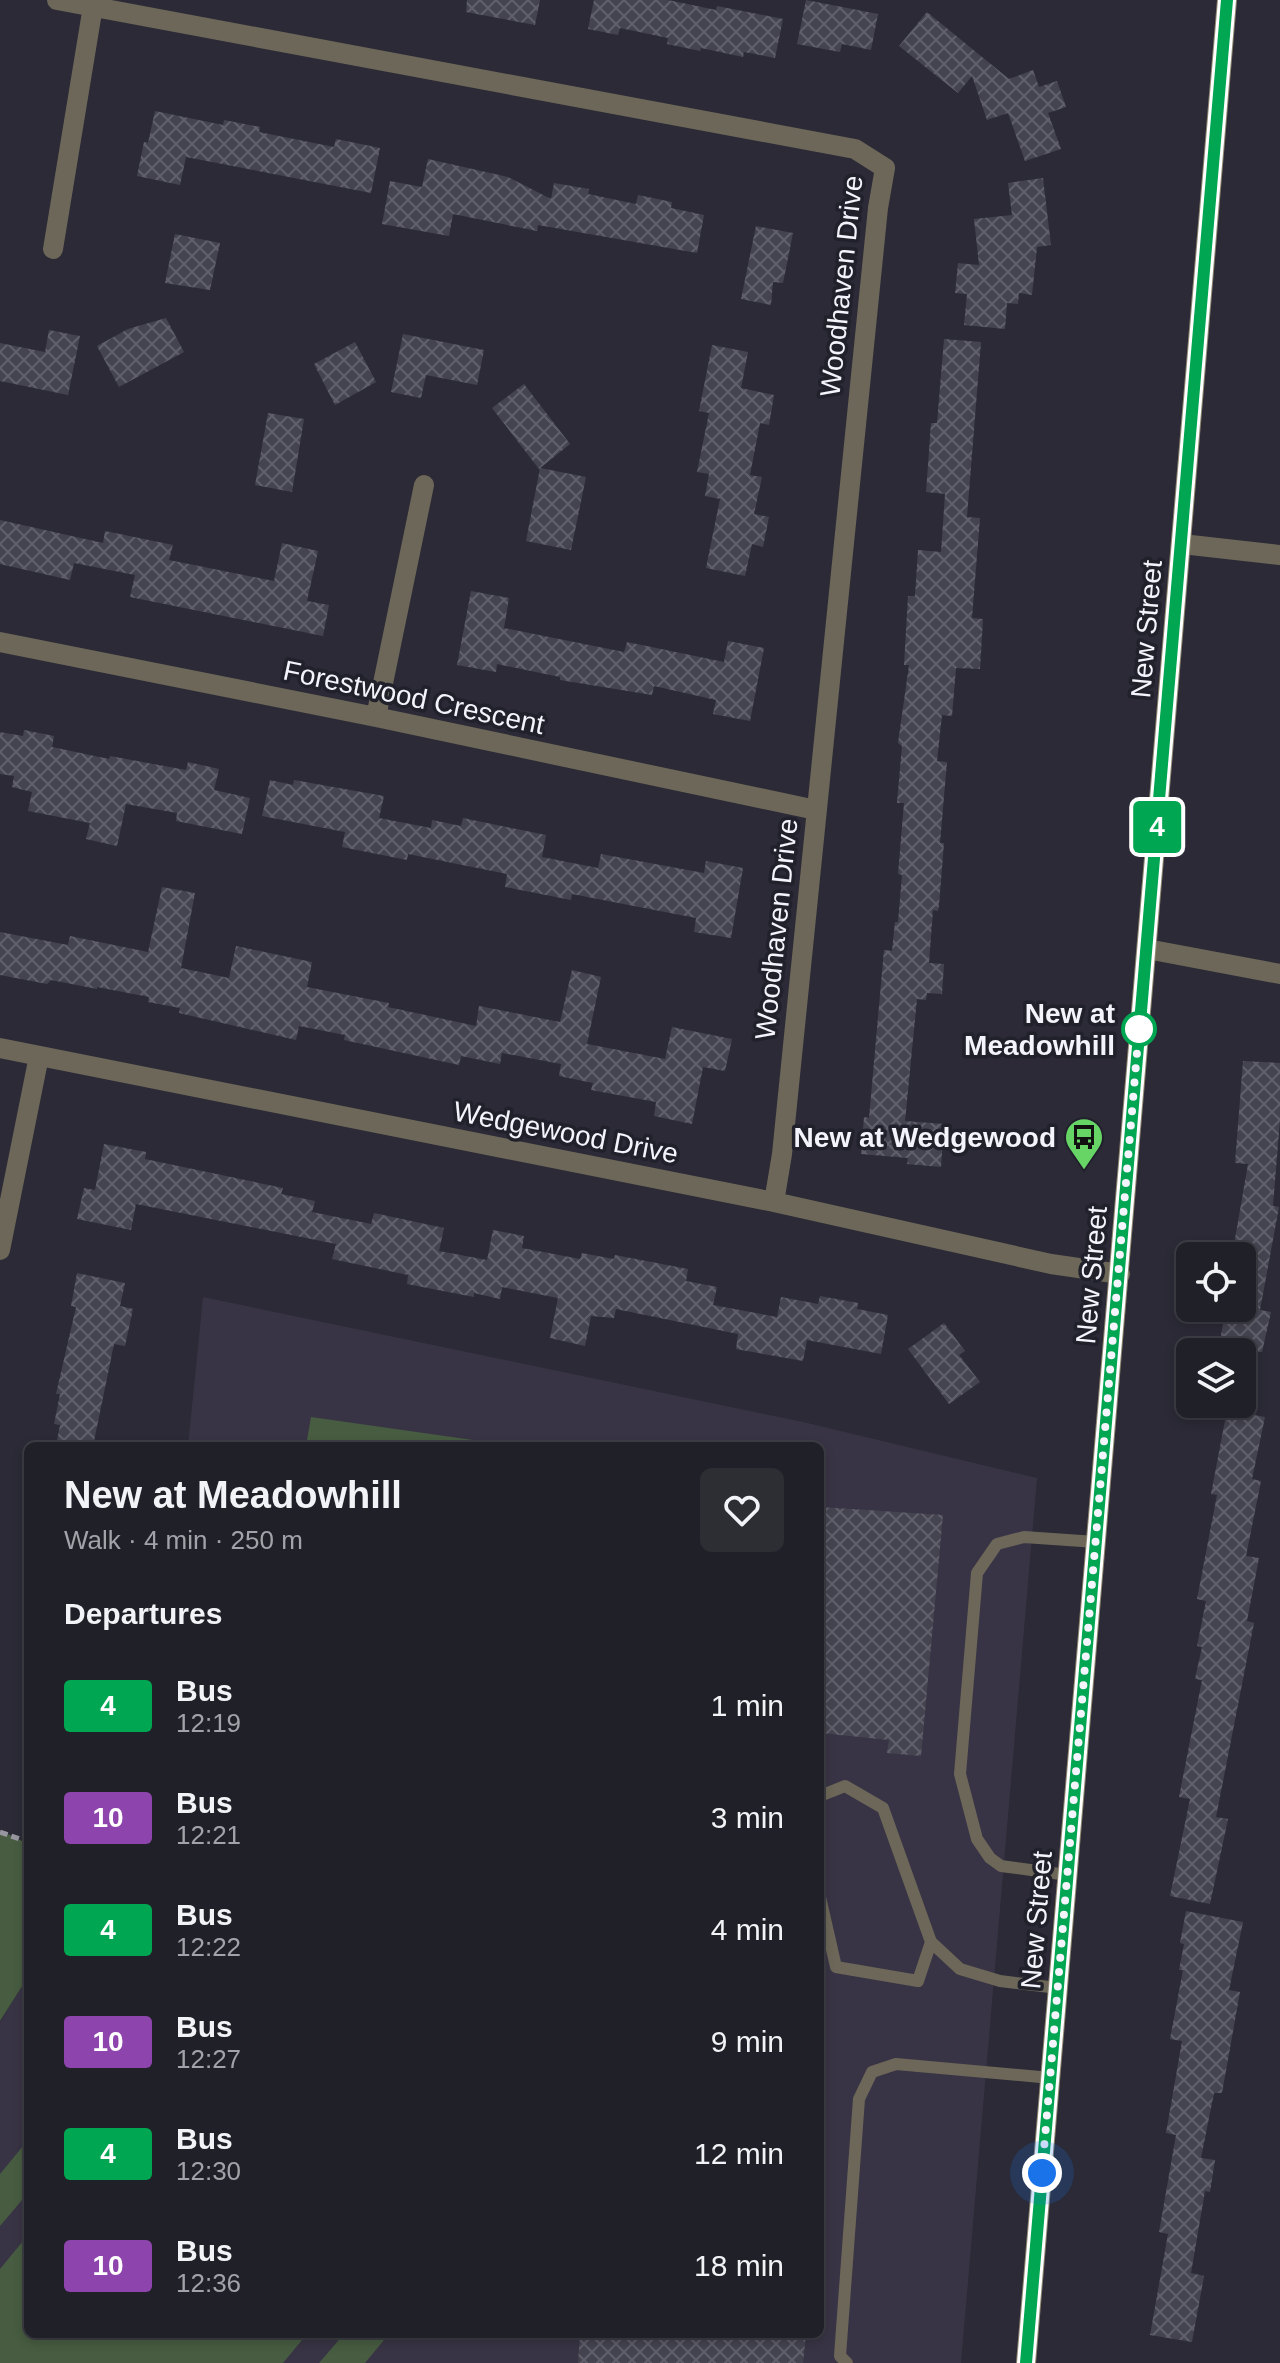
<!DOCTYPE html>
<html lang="en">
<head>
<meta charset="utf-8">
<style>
  :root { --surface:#202028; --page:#2d2d34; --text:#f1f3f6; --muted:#a2a3a8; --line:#3d3e45 }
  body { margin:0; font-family:Helvetica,sans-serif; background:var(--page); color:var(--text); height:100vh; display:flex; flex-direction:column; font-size:30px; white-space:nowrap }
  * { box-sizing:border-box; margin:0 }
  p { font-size:26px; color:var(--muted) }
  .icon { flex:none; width:44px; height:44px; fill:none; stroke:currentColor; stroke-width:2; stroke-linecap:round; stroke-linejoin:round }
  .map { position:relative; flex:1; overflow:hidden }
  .drawer { position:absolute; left:24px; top:1442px; width:800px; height:896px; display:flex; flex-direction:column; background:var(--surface); border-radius:12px; box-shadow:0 4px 12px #0003,0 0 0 2px var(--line) }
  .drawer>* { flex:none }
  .badge { padding:0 16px; border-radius:6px; font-size:28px; line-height:52px }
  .buttons { position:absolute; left:1176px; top:1242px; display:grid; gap:16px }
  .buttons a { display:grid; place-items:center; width:80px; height:80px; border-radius:12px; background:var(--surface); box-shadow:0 4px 12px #0003,0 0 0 2px var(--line); font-size:40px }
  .you { position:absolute; width:40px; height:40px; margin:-20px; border:6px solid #fff; border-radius:50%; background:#1a73e8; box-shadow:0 0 0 12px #1a73e833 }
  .map>.badge { position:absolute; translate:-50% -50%; box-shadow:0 0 0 4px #fff }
  h2 { padding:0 40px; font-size:30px; line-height:72px }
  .round { display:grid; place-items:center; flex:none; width:84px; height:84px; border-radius:12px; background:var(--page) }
  .head { display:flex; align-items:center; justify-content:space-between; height:136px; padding:0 40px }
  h1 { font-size:38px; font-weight:700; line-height:60px }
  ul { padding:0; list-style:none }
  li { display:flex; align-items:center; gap:24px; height:112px; padding:0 40px }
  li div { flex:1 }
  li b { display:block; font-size:30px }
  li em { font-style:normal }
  li .badge { min-width:88px; font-weight:700; text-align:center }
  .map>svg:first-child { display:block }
  .education { fill:#393445 }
  .green { fill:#475c41 }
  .building { fill:url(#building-cross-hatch) }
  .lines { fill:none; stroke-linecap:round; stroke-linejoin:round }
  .path { stroke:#9897a1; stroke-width:5; stroke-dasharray:8 4; stroke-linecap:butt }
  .lane { stroke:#6c6758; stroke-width:12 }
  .street { stroke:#6c6758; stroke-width:20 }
  .secondary { stroke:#8f8870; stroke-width:20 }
  .line-casing { stroke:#fff; stroke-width:18 }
  .line { stroke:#00a651; stroke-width:12 }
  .walk { stroke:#f4f4fc; stroke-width:8; stroke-dasharray:0 14.4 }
  .stop-dot { fill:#fff; stroke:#00a651; stroke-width:4 }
  .labels { text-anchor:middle; stroke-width:7; stroke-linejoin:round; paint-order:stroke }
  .street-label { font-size:28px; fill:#f4f4fc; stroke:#21212c }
  .stop-label { font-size:28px; font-weight:bold; fill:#f4f4fc; stroke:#21212c; text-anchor:end }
  .poi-label { font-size:28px; font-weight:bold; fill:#f4f4fc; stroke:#21212c; text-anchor:end }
</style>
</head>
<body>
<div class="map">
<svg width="1280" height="2363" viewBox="0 0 1280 2363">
  <defs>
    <pattern id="building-cross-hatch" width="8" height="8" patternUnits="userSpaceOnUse" patternTransform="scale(2)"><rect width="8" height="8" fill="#444350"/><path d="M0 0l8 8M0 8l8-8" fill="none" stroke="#605f6a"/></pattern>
  </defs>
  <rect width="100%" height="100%" fill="#2b2a36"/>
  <path class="education" d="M203,1297L803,1422L1037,1478L961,2363H0V2022L28,1977V2334H820V1446H188Z"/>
  <path class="green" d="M311,1417L516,1446H306Z
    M0,1830L28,1844V1977L0,2021Z
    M28,2140V2193L0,2226V2174Z
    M28,2235V2334H307L283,2363H0V2269Z
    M344,2334H389L365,2363H319Z"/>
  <path class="building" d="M467,0H540L535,25L466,12Z
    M594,0H668L716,10L717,6L783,19L775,58L744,52L743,57L701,48L700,51L667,44L668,38L620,28L618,35L588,29Z
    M806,0L878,14L871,50L842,44L840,52L797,44Z
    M927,12L1009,79L1033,70L1039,87L1057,81L1066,107L1048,113L1061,149L1025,161L1008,113L987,120L972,76L958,93L899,46Z
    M155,111L223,125L224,120L260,127L259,132L334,147L336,139L380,148L371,193L186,157L180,185L137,176L144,142L148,143Z
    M428,159L508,177L551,199L554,183L589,189L588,194L636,204L638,195L672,202L671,208L704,215L697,253L538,225L537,231L453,214L449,236L382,224L390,181L422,187Z
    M1043,178L1051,245L1037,247L1032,295L1019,293L1018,304L1007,303L1005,329L964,325L967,294L955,293L958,263L979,265L974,219L1012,215L1008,183Z
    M756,226L793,233L783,283L773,282L771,305L741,299Z
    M175,234L220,243L210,290L165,283Z
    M166,318L184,352L119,387L97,346L128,329Z
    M49,330L80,336L68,395L0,381V343L45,352Z
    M403,334L484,350L477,385L426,375L421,398L391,392Z
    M944,339L981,342L967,517L980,518L972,618L983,619L980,669L956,668L952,716L942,715L937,761L947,762L940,843H944L939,905L938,911L933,910L929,963L944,964L942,994L927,993L926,1000L917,999L905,1121L944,1124L941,1167L907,1164L908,1158L861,1154L864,1117L869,1118L884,950L892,951L895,922H898L902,875L898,874L904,803H897L902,746L898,743L909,665H904L908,596H915L918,550L941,552L945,494L926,492L931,423H937Z
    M355,342L376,382L335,405L314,364Z
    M712,345L748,352L741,388L774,395L769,425L760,423L750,475L762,477L754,514L769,517L763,547L752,544L745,576L706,568L720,499L705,496L709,474L697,472L709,413L699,411Z
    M524,384L570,444L539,469L492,408Z
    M268,413L304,419L292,492L255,485Z
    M540,468L586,477L571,550L526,541Z
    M0,520L103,543L105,531L173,545L169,560L274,581L282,543L318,551L307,601L329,605L323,636L130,597L135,575L74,563L70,580L0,564Z
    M471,591L509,598L504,628L624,652L627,642L724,662L728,641L764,648L750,721L713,714L716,700L654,686L652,695L560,680V677L497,664L496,672L457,665Z
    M24,730L54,736L52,747L109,759L110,756L186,770L188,762L219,769L214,790L250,798L242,834L176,821L177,813L126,804L117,846L86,839L90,823L28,811L32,792L12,787L14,776L0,774V732L23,736Z
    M270,780L293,785L294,780L384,796L379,818L431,828L432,820L461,826L463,818L546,835L542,857L598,868L601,854L704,873L706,861L743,868L731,938L694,932L696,918L572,894L571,900L505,887L507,874L408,854L407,860L342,847L345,832L262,816Z
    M162,887L195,893L181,968L229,978L236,946L312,962L307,987L389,1003L388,1007L476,1026L479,1006L560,1022L572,970L601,977L587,1044L665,1059L672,1027L732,1039L725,1071L703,1067L692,1124L654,1116L656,1102L591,1090L593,1083L559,1076L561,1064L502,1053L500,1064L461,1056L459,1065L344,1040L345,1035L299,1026L296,1040L179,1013L180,1008L148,1002L149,997L97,987V989L51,980L47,984L0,975V932L68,945L70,936L148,952Z
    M1243,1061L1280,1063V1119L1273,1206L1279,1207L1260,1310L1271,1312L1262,1352H1222L1225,1341L1220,1340L1226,1308H1242V1256H1232L1248,1164L1235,1163Z
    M104,1144L146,1152L145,1159L283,1188L281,1194L315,1201L312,1212L371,1224L374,1213L444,1228L439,1251L487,1260L493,1230L524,1236L522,1248L580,1259L582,1253L614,1259L615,1255L688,1269L686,1281L717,1287L713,1305L777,1317L781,1297L818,1304L820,1296L858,1303L857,1309L888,1315L881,1354L807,1340L803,1361L736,1349L738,1334L616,1309L614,1318L591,1316L585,1346L550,1338L558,1298L502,1287L500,1299L474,1293V1297L407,1284L408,1275L332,1259L336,1244L136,1204L131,1230L77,1219L84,1188L95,1190Z
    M77,1273L125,1283L120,1306L133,1309L125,1346L114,1344L93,1446H56L60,1425L54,1424L60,1394H56L76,1307L71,1306Z
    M944,1323L965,1351L959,1355L980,1382L949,1404L908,1349Z
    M1227,1410L1265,1417L1252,1479L1261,1481L1246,1556L1259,1558L1247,1621L1254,1623L1216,1817L1228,1819L1210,1904L1170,1896L1190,1799L1179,1797L1202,1680L1195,1679L1202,1647L1197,1646L1206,1601L1197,1599L1217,1495L1211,1494Z
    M820,1507L943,1515L921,1756L887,1753L889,1740L820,1733Z
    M1186,1911L1243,1922L1229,1990L1240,1992L1222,2093H1214L1201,2158L1215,2160L1210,2192L1205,2191L1191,2273L1204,2276L1192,2342L1150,2335L1168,2234L1159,2232L1176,2135L1166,2133L1182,2041L1170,2039L1183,1970H1179L1184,1944L1180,1943Z
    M580,2334H806L803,2363H578Z"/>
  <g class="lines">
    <path class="path" d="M0,1832L28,1842"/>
    <path class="lane" d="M820,1796L845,1786L883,1808L931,1942L960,1969L1000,1981L1058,1988
      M1068,1875L1001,1866L990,1858L977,1839L960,1774L977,1573L997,1544L1024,1537L1096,1542
      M820,1897L836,1967L918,1981L931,1942
      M847,2363L840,2356L859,2099L872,2072L896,2064L1051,2078"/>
    <path class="street" d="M57,0L855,149L885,168L878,208L782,1154L774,1202
      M53,249L93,6
      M1182,544L1280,555
      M0,642L376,717L816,810
      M376,717L424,485
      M1147,949L1280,974
      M0,1048L774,1202L1051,1264L1120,1274
      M0,1250L39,1056"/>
    <path class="secondary" d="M1026,2363L1227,0"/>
  </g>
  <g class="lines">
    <g class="line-casing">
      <path id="line" d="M1026,2363L1227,0"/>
    </g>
    <use href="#line" class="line"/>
    <path class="walk" d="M1042,2173L1139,1029"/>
  </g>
  <defs>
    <g id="bus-pin" transform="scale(2)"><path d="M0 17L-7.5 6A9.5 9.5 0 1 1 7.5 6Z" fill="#67d466" stroke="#21212c"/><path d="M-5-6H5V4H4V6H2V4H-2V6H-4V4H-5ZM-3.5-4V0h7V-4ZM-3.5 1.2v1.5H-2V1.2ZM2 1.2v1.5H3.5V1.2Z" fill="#111"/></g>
  </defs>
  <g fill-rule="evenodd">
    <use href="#bus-pin" x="1084" y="1137"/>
  </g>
  <circle class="stop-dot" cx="1139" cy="1029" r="16"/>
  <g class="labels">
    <g class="street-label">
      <text transform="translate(841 286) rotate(-84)" y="10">Woodhaven Drive</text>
      <text transform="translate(1146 629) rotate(-85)" y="10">New Street</text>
      <text transform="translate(414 697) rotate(12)" y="10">Forestwood Crescent</text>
      <text transform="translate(776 929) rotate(-84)" y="10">Woodhaven Drive</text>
      <text transform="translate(566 1132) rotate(11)" y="10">Wedgewood Drive</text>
      <text transform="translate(1091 1275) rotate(-85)" y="10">New Street</text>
      <text transform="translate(1036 1920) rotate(-85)" y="10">New Street</text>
    </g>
    <g class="stop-label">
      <text x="1115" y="1023">New at<tspan x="1115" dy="32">Meadowhill</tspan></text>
    </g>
    <g class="poi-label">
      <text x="1056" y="1147">New at Wedgewood</text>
    </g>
  </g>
</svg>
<div class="buttons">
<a><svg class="icon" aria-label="locate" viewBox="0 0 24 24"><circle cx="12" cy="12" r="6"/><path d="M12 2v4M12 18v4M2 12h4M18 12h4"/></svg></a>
<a><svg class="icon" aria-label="layers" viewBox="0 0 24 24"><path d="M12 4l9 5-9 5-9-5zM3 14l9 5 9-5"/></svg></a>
</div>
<div class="you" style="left:1042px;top:2173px"></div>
<b class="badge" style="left:1157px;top:827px;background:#00a651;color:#fff">4</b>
<section class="drawer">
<div class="head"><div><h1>New at Meadowhill</h1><p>Walk · 4 min · 250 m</p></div><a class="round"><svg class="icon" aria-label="heart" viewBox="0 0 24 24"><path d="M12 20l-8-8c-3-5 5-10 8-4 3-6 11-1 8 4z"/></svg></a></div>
<h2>Departures</h2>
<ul>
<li><span class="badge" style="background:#00a651;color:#fff">4</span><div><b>Bus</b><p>12:19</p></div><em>1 min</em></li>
<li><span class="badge" style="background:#8e44ad;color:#fff">10</span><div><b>Bus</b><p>12:21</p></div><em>3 min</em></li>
<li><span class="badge" style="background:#00a651;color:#fff">4</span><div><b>Bus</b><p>12:22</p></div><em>4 min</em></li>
<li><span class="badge" style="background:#8e44ad;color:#fff">10</span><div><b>Bus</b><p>12:27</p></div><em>9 min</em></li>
<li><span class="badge" style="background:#00a651;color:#fff">4</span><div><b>Bus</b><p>12:30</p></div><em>12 min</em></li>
<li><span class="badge" style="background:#8e44ad;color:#fff">10</span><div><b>Bus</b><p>12:36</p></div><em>18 min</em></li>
</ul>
</section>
</div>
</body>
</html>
